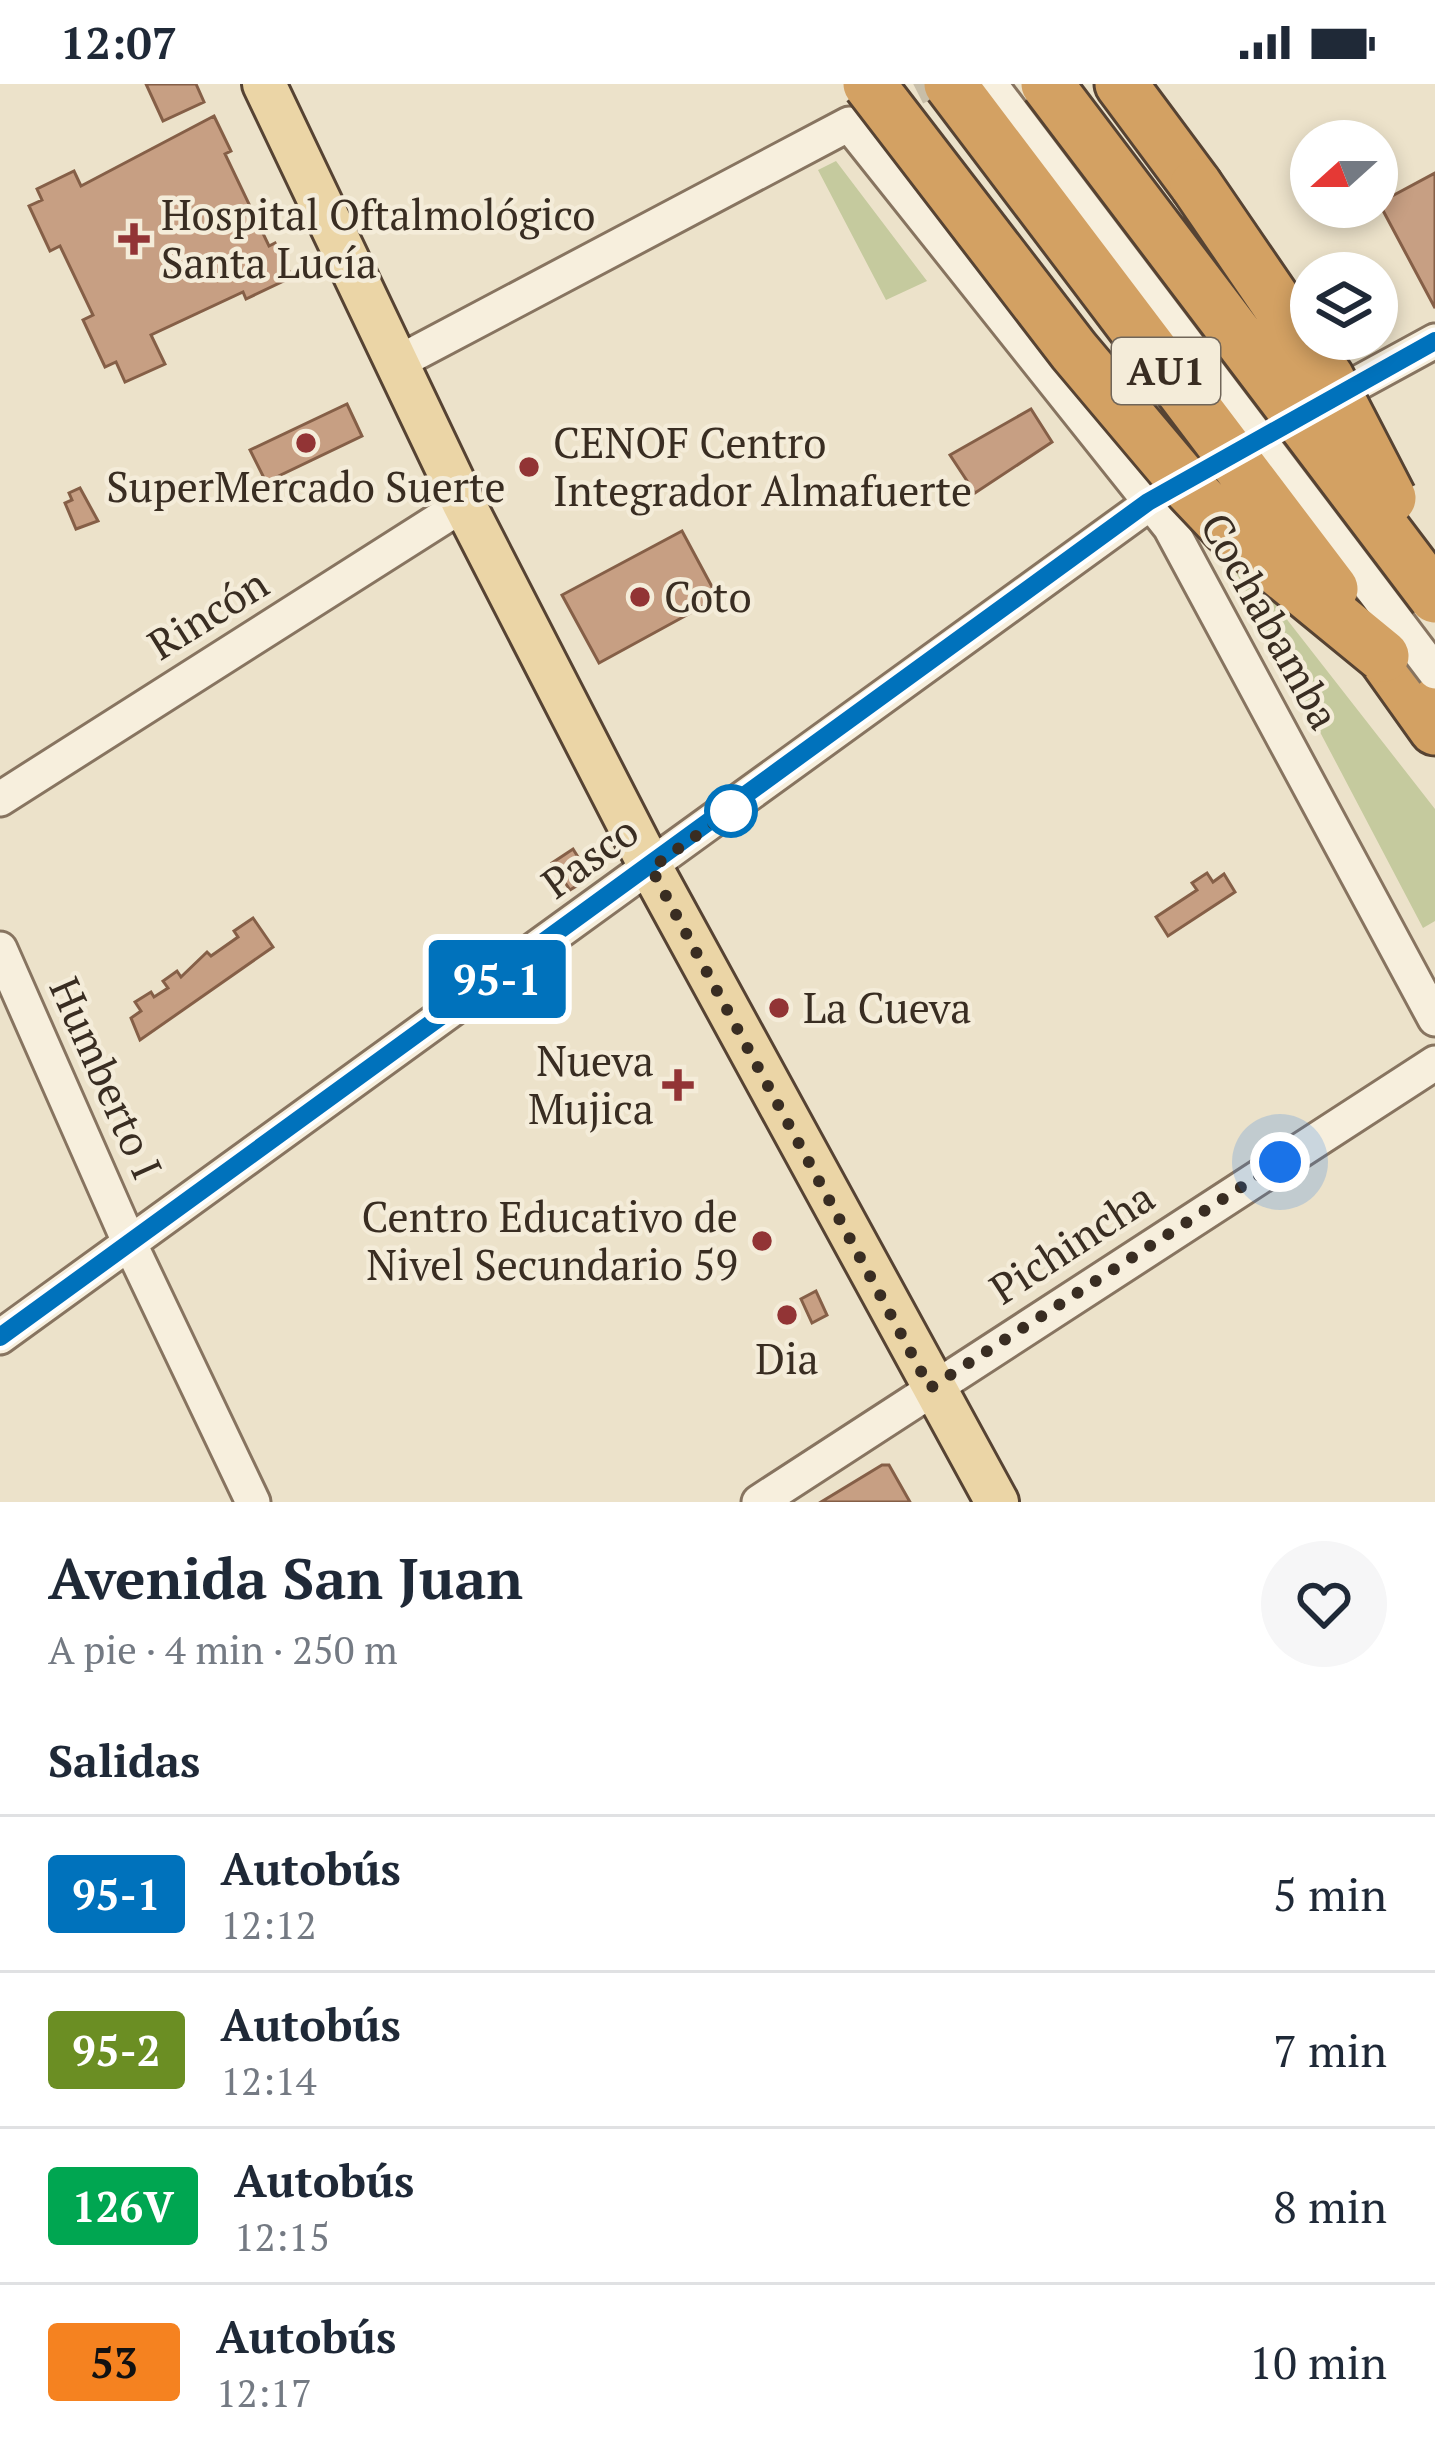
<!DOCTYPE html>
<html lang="es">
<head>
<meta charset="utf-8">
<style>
  :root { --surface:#fff; --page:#f6f6f7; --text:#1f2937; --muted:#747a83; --line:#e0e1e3 }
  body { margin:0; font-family:"PT Serif",serif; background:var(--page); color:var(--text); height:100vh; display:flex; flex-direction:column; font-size:45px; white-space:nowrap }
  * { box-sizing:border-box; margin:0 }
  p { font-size:39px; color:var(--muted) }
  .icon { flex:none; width:66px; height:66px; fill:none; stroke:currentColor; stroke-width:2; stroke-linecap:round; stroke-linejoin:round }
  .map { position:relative; height:1418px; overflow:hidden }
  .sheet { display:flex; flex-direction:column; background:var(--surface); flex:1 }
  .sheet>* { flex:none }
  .badge { padding:0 24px; border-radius:9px; font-size:42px; line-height:78px }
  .needle { width:78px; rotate:249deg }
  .fabs { position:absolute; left:1290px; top:36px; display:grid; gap:24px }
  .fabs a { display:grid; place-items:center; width:108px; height:108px; border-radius:50%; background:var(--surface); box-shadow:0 6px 18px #0003; font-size:60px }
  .you { position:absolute; width:60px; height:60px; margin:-30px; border:9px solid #fff; border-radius:50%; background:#1a73e8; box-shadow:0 0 0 18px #1a73e833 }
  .map>.badge { position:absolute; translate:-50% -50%; box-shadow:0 0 0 6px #fff }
  h2 { padding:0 48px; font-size:45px; line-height:108px }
  .round { display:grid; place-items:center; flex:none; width:126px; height:126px; border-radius:63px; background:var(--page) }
  .head { display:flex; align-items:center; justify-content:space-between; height:204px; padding:0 48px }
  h1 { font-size:57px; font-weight:700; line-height:90px }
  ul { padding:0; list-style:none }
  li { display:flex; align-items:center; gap:36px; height:156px; padding:0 48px; border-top:3px solid var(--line) }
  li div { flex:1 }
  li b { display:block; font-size:45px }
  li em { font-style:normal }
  li .badge { min-width:132px; font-weight:700; text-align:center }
  .status { display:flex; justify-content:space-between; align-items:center; height:84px; padding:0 60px; background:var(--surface); direction:ltr }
  .status svg { height:33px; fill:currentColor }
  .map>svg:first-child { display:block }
  .green { fill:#c5ca9e }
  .building { fill:#c79f83; stroke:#855f47; stroke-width:3 }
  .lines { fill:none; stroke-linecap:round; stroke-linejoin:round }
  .minor-tunnel { stroke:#c8bea8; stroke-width:33; stroke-dasharray:33 16; stroke-linecap:butt }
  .minor-casing { stroke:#877460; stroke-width:39 }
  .major-casing { stroke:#564333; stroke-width:48 }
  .highway-casing { stroke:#564333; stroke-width:57 }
  .minor { stroke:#f7efdd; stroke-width:33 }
  .major { stroke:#ebd5a6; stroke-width:42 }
  .highway { stroke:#d3a163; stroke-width:51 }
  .minor-bridge-casing { stroke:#877460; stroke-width:39; stroke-linecap:butt }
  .highway-bridge-casing { stroke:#564333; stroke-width:57; stroke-linecap:butt }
  .minor-bridge { stroke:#f7efdd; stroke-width:33 }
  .highway-bridge { stroke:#d3a163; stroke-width:51 }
  .line-casing { stroke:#fff; stroke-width:27 }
  .line { stroke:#0072bc; stroke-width:18 }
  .walk { stroke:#392d22; stroke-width:12; stroke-dasharray:0 21.6 }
  .poi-dot { fill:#923435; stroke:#f4ecd9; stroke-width:4.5 }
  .stop-dot { fill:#fff; stroke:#0072bc; stroke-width:6 }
  .labels { text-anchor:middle; stroke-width:9; stroke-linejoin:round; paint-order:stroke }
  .shield { fill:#f4ecd9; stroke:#716659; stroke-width:3 }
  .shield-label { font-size:39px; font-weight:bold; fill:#392d22 }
  .poi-label { font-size:42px; fill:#392d22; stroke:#f4ecd9; text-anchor:start }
  .street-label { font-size:42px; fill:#392d22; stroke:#f4ecd9 }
</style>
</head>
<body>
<div class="status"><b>12:07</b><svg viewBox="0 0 49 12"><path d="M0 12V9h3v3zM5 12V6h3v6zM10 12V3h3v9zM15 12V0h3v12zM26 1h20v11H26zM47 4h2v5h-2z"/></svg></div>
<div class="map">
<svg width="1435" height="1418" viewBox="0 0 1435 1418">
  <rect width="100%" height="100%" fill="#ece2ca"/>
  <path class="green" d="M836,77L927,197L886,216L818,86Z
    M1207,433L1435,725V837L1423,844Z"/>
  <path class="building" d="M146,0H196L204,18L163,37Z
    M214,32L231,67L225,70L269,162L275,159L292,193L246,215L243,208L151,251L165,280L125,298L116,278L105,283L83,236L93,231L60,162L50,167L29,122L42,116L37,105L74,87L81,102Z
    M1435,89V224L1379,119Z
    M347,320L362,352L266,398L250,366Z
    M1031,325L1052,358L975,409L950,371Z
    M80,404L98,437L76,445L65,419L72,416L69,409Z
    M682,447L718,514L599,579L562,511Z
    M573,765L583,781L578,801L570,806L552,779Z
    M1207,789L1213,798L1224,790L1235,808L1168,852L1156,833L1197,806L1192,799Z
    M253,834L273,863L140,956L131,934L141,927L135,918L151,908L154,913L168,904L163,897L177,887L181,893L207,868L211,872L238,853L234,847Z
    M816,1207L827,1231L812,1239L801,1215Z
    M882,1381H889L910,1418H821Z"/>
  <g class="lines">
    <path class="minor-tunnel" d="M872,27L925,0"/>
    <g class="minor-casing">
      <path id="minor" d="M397,279L849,40L1170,443L1435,935
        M1349,304L1435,257
        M0,715L464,420
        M0,865L130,1160L253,1418
        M0,1253L1164,409
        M759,1418L1435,979"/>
    </g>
    <g class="major-casing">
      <path id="major" d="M264,0L464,420L651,784L997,1418"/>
    </g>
    <g class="highway-casing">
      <path id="highway" d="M1121,0L1196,101
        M1383,572L1435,645"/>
    </g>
    <use href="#minor" class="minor"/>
    <use href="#major" class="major"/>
    <use href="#highway" class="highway"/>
    <g class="minor-bridge-casing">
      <path id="minor-bridge" d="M990,0L1435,588"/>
    </g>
    <g class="highway-bridge-casing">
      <path id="highway-bridge" d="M869,0L1074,267L1191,406L1227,444L1383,572
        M950,0L1332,505
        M1047,0L1435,513
        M1196,101L1328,294L1390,414"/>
    </g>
    <use href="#minor-bridge" class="minor-bridge"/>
    <use href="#highway-bridge" class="highway-bridge"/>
  </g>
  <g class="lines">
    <g class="line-casing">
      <path id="line" d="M0,1253L1148,418L1435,257"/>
    </g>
    <use href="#line" class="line"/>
    <path class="walk" d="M731,727L651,784L930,1304L1280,1078"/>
  </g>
  <g class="poi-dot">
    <path d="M128 137h12v12h12v12h-12v12h-12v-12h-12v-12h12z"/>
    <circle cx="306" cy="359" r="12"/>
    <circle cx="529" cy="383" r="12"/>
    <circle cx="640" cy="513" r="12"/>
    <circle cx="779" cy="924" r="12"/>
    <path d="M672 983h12v12h12v12h-12v12h-12v-12h-12v-12h12z"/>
    <circle cx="762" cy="1157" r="12"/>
    <circle cx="787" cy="1231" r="12"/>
  </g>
  <circle class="stop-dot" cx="731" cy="727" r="24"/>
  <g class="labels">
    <rect class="shield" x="1112" y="254" width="108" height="66" rx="9"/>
    <g class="shield-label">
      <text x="1166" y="301">AU1</text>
    </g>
    <g class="poi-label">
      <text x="161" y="146">Hospital Oftalmológico<tspan x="161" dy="48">Santa Lucía</tspan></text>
      <text x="553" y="374">CENOF Centro<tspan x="553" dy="48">Integrador Almafuerte</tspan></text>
      <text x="306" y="418" text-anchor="middle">SuperMercado Suerte</text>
      <text x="664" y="528">Coto</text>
      <text x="803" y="939">La Cueva</text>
      <text x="654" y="992" text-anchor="end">Nueva<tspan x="654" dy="48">Mujica</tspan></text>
      <text x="738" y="1148" text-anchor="end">Centro Educativo de<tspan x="738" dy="48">Nivel Secundario 59</tspan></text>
      <text x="787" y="1290" text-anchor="middle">Dia</text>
    </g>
    <g class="street-label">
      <text transform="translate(208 530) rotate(-32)" y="15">Rincón</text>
      <text transform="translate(1270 537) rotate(61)" y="15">Cochabamba</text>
      <text transform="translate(590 773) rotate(-36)" y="15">Pasco</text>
      <text transform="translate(106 994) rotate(66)" y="15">Humberto I</text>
      <text transform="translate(1072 1159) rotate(-33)" y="15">Pichincha</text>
    </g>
  </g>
</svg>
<div class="fabs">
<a><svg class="needle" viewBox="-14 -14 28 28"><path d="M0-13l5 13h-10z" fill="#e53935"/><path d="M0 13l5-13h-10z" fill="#747a83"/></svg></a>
<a><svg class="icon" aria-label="layers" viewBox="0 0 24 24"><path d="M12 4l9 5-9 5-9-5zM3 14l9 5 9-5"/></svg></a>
</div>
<div class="you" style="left:1280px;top:1078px"></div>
<b class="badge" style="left:497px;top:895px;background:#0072bc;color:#fff">95-1</b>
</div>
<section class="sheet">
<div class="head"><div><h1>Avenida San Juan</h1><p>A pie · 4 min · 250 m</p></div><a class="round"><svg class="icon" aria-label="heart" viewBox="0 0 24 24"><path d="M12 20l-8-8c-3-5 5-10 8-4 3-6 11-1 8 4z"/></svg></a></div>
<h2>Salidas</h2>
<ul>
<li><span class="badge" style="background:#0072bc;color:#fff">95-1</span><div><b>Autobús</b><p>12:12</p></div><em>5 min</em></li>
<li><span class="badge" style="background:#6b8e23;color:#fff">95-2</span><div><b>Autobús</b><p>12:14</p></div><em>7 min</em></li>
<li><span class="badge" style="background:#00a651;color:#fff">126V</span><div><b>Autobús</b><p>12:15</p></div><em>8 min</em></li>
<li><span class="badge" style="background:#f58220;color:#111">53</span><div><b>Autobús</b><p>12:17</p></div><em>10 min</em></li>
</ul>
</section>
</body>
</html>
